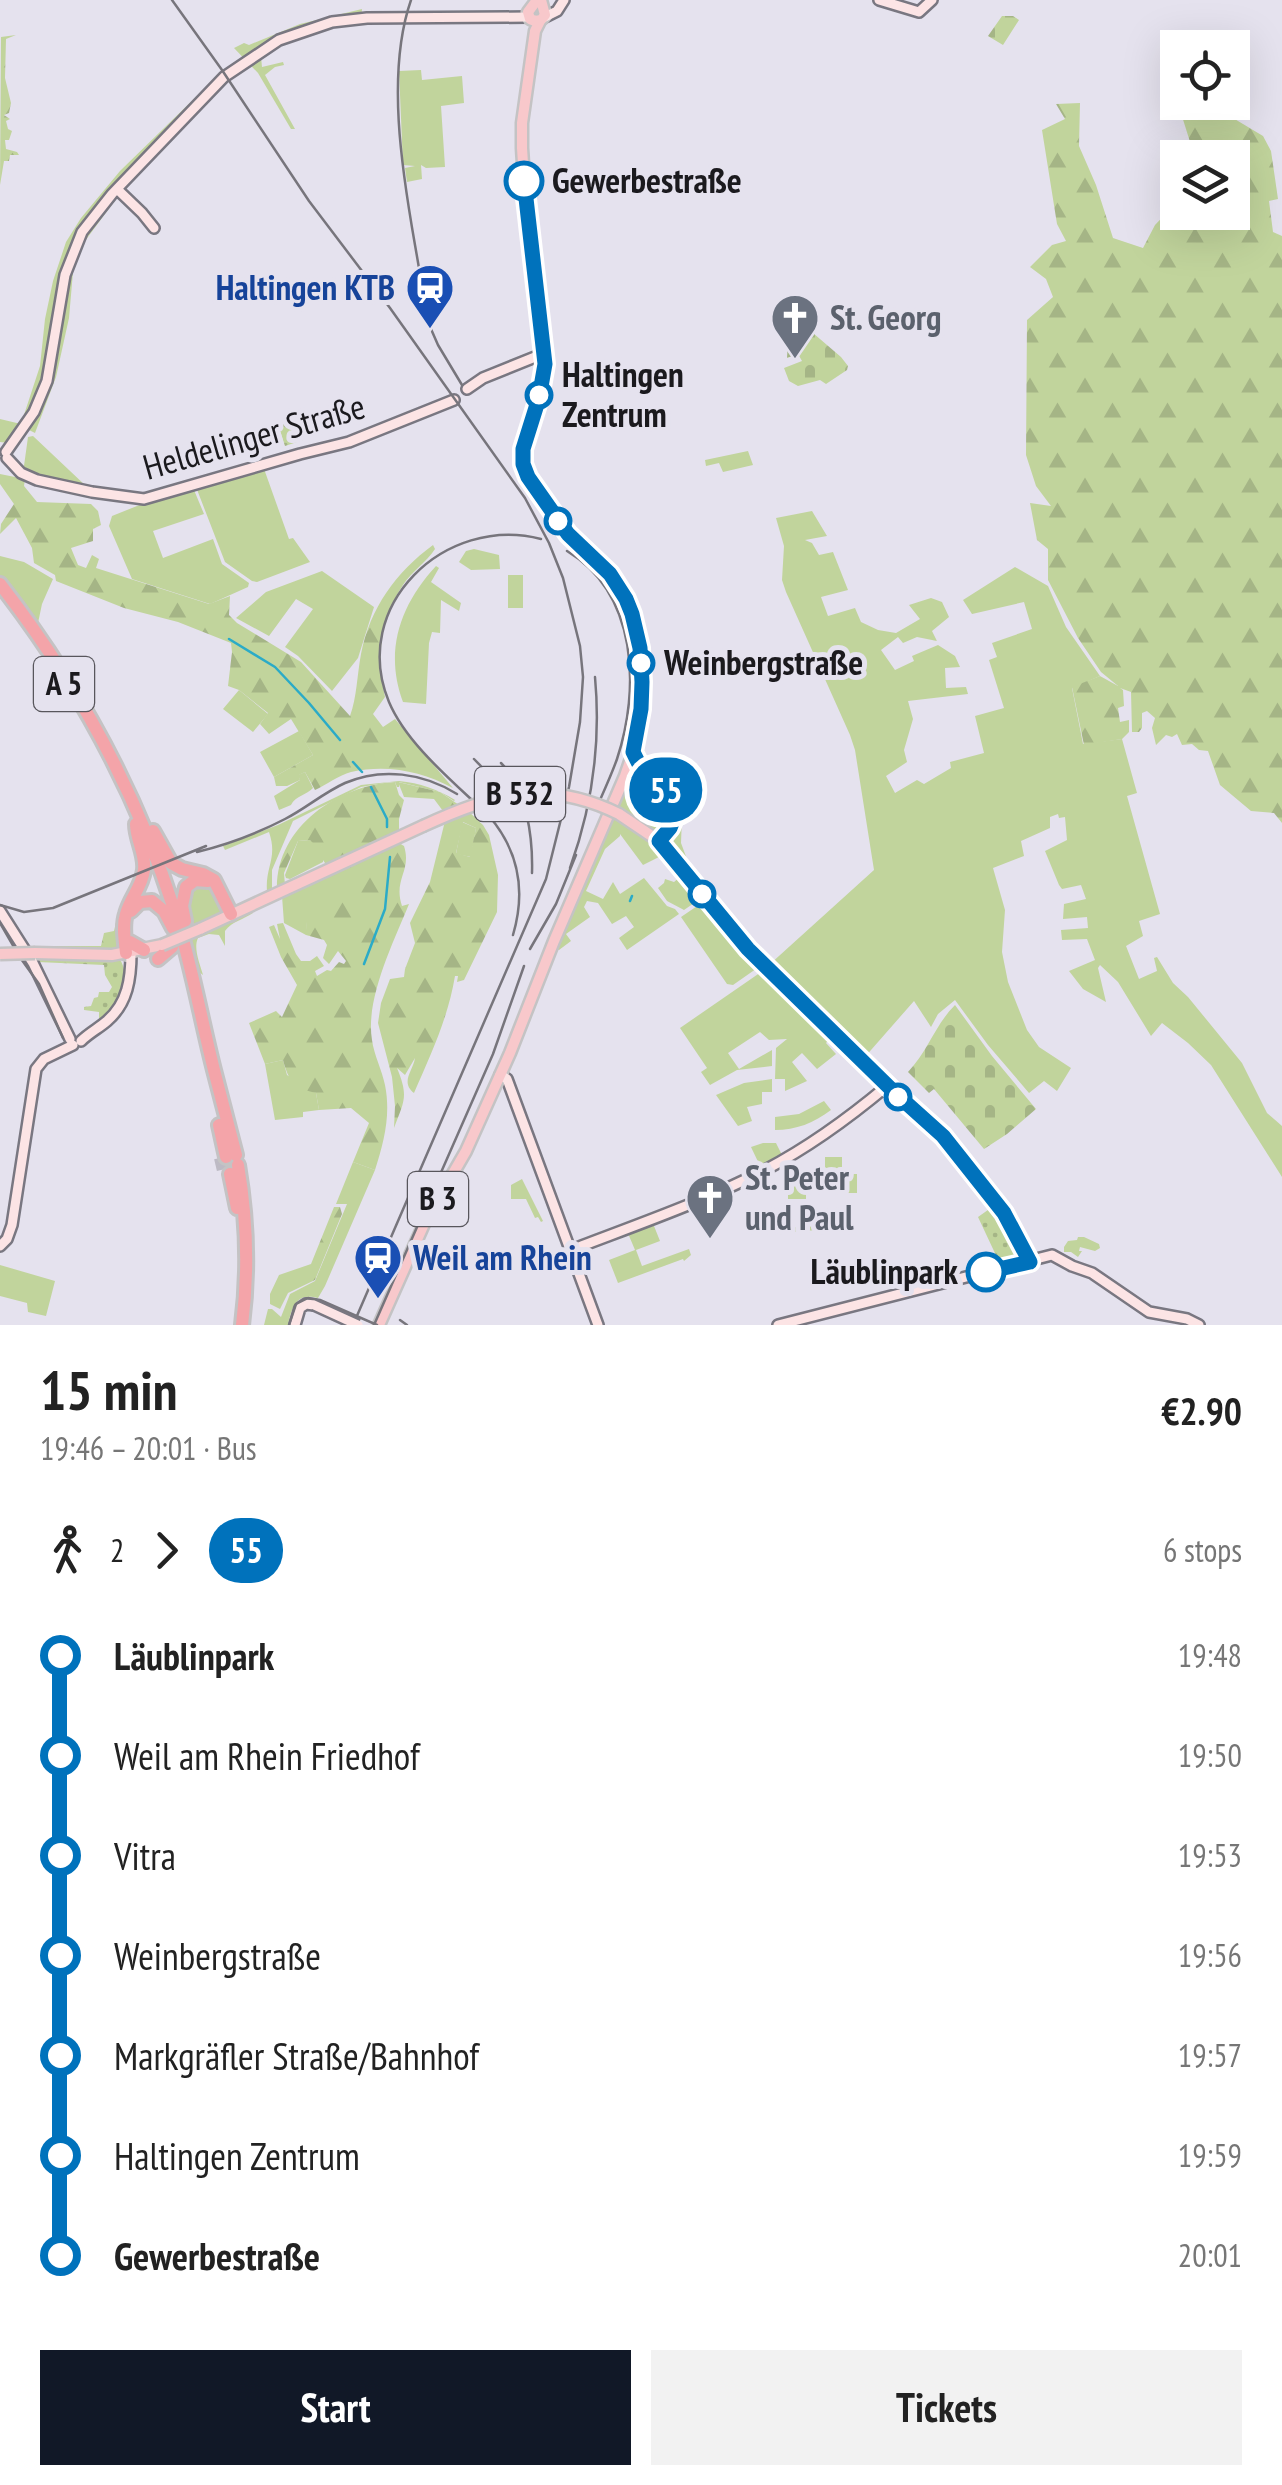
<!DOCTYPE html>
<html lang="en">
<head>
<meta charset="utf-8">
<style>
  :root { --surface:#fff; --page:#f2f2f2; --text:#222; --muted:#767676; --accent:#111827 }
  body { margin:0; font-family:"PT Sans Narrow",sans-serif; background:var(--page); color:var(--text); height:100vh; display:flex; flex-direction:column; font-size:38px; white-space:nowrap }
  * { box-sizing:border-box; margin:0 }
  p { font-size:32px; color:var(--muted) }
  .icon { flex:none; width:55px; height:55px; fill:none; stroke:currentColor; stroke-width:2; stroke-linecap:round; stroke-linejoin:round }
  .map { position:relative; height:1325px; overflow:hidden }
  .details { display:flex; flex-direction:column; background:var(--surface); flex:1 }
  .details>* { flex:none }
  .badge { padding:0 20px; border-radius:32px; font-size:35px; line-height:65px }
  .tools { position:absolute; left:1160px; top:30px; display:grid; gap:20px }
  .tools a { display:grid; place-items:center; width:90px; height:90px; border-radius:0px; background:var(--surface); box-shadow:0 10px 40px #0002; font-size:50px }
  .map>.badge { position:absolute; translate:-50% -50%; box-shadow:0 0 0 5px #fff }
  .legs { display:flex; align-items:center; gap:15px; height:110px; padding:0 40px; font-size:32px }
  .legs p { margin-inline-start:auto }
  .headline { display:flex; align-items:center; justify-content:space-between; height:170px; padding:0 40px }
  h1 { font-size:55px; font-weight:700; line-height:75px }
  .button { display:flex; gap:20px; margin-top:auto; padding:20px 40px }
  .button a { flex:1; height:115px; border-radius:0px; background:var(--accent); color:#fff; font-size:40px; font-weight:700; line-height:115px; text-align:center }
  .button a+a { background:var(--page); color:var(--text) }
  ul { padding:0 40px; list-style:none }
  li { display:flex; align-items:center; gap:35px; height:100px; font-size:38px }
  li i { display:grid; place-items:center; width:15px; height:100%; margin:0 12px; background:currentColor }
  li i::after { content:''; width:25px; height:25px; margin:-12px; border:8px solid; border-radius:50%; background:var(--surface) }
  li p { margin-inline-start:auto }
  li:first-child i { background:linear-gradient(#0000 50%,currentColor 0) }
  li:last-child i { background:linear-gradient(currentColor 50%,#0000 0) }
  .map>svg:first-child { display:block }
  .green { fill:#c1d49c }
  .forest { fill:url(#forest-firs); fill-rule:evenodd }
  .cemetery { fill:url(#cemetery-stones) }
  .park { fill:url(#park-dots) }
  .lines { fill:none; stroke-linecap:round; stroke-linejoin:round }
  .stream { stroke:#2babc7; stroke-width:2.5 }
  .highway-tunnel { stroke:#bdbac4; stroke-width:12; stroke-dasharray:12 6; stroke-linecap:butt }
  .secondary-casing { stroke:#797781; stroke-width:14 }
  .primary-casing { stroke:#c4c3c4; stroke-width:15 }
  .highway-casing { stroke:#c4c3c4; stroke-width:18 }
  .secondary { stroke:#fce4e5; stroke-width:9 }
  .primary { stroke:#f8c8cb; stroke-width:10 }
  .highway { stroke:#f4a4a9; stroke-width:12 }
  .tram { stroke:#77757c; stroke-width:2.5 }
  .rail { stroke:#77757c; stroke-width:2.5 }
  .secondary-bridge-casing { stroke:#797781; stroke-width:14; stroke-linecap:butt }
  .primary-bridge-casing { stroke:#c4c3c4; stroke-width:15; stroke-linecap:butt }
  .secondary-bridge { stroke:#fce4e5; stroke-width:9 }
  .primary-bridge { stroke:#f8c8cb; stroke-width:10 }
  .line-1-casing { stroke:#fff; stroke-width:22 }
  .line-1 { stroke:#0072bc; stroke-width:15 }
  .stop-1-dot { fill:#fff; stroke:#0072bc; stroke-width:5 }
  .labels { text-anchor:middle; stroke-width:10; stroke-linejoin:round; paint-order:stroke }
  .shield { fill:#e5e2ee; stroke:#58565c; stroke-width:2.5 }
  .shield-label { font-size:32px; font-weight:bold; fill:#1b1a1e }
  .stop-label { font-size:35px; font-weight:bold; fill:#1b1a1e; stroke:#e5e2ee; text-anchor:start }
  .transit-label { font-size:35px; font-weight:bold; fill:#164399; stroke:#e5e2ee; text-anchor:end }
  .worship-label { font-size:35px; font-weight:bold; fill:#5b616d; stroke:#e5e2ee; text-anchor:start }
  .street-label { font-size:35px; fill:#1b1a1e; stroke:#e5e2ee }
</style>
</head>
<body>
<div class="map">
<svg width="1282" height="1325" viewBox="0 0 1282 1325">
  <defs>
    <pattern id="forest-firs" width="22" height="20" patternUnits="userSpaceOnUse" patternTransform="scale(2.5)"><rect width="22" height="20" fill="#c1d49c"/><path d="M5 1l3.5 6h-7zM16 11l3.5 6h-7z" fill="#a5b586"/></pattern>
    <pattern id="cemetery-stones" width="16" height="16" patternUnits="userSpaceOnUse" patternTransform="scale(2.5)"><rect width="16" height="16" fill="#c1d49c"/><path d="M2 7V4a2 2 0 0 1 4 0v3zM10 15v-3a2 2 0 0 1 4 0v3z" fill="#a5b586"/></pattern>
    <pattern id="park-dots" width="8" height="8" patternUnits="userSpaceOnUse" patternTransform="scale(2.5)"><rect width="8" height="8" fill="#c1d49c"/><path d="M2 2h.1M6 6h.1" fill="none" stroke="#a5b586" stroke-width="1.8" stroke-linecap="round"/></pattern>
  </defs>
  <rect width="100%" height="100%" fill="#e5e2ee"/>
  <path class="green" d="M362,9L361,20C327,25 289,35 261,57L262,67L283,62L284,65L275,67L265,75L295,129H291L258,73L234,48L244,43L249,45L300,24Z
    M421,70L422,80L462,76L464,103L441,106L445,167L426,168L421,165L422,179L407,182L405,168L415,166L403,165L399,71Z
    M202,91L208,96L136,172L85,241L73,272L69,318L56,377L35,433L23,427L9,443L0,442V419L21,424L40,366L45,319L53,281L66,242L81,218L120,171Z
    M33,436L87,487L23,473L28,437Z
    M748,451L753,465L723,472L719,463L706,466L705,460Z
    M263,466L289,539L293,538L310,562L257,582L252,581L225,562L196,487Z
    M194,490L204,514L153,531L163,558L213,539L222,564L249,583L248,587L210,604L132,579L109,526L112,516L142,504Z
    M812,511L827,536L805,540L812,543L819,555L833,552L848,590L821,597L828,616L855,608L861,622L878,630L896,633L920,619L909,605L931,598L942,602L949,617L932,631L937,641L917,637L903,643L898,637L881,650L895,670L914,661L912,656L938,645L955,656L960,667L945,668L946,688L966,687L968,694L908,701L913,719L904,750L907,762L886,776L895,793L917,780L924,784L951,768L950,762L984,753L975,716L1004,708L989,660L997,657L992,643L1032,629L1024,602L972,614L963,600L1015,567L1048,586L1066,627L1100,676L1072,688L1083,744L1122,739L1137,793L1127,796L1160,914L1139,921L1143,936L1126,946L1139,979L1157,971L1154,958L1157,957L1173,983L1188,997L1242,1063L1267,1113L1282,1126V1177L1211,1065L1188,1043L1162,1023L1151,1036L1118,982L1100,965L1098,968L1106,1002L1083,989L1069,971L1095,960L1087,939L1062,940L1061,930L1088,928L1087,917L1063,919L1064,904L1086,899L1081,885L1062,889L1059,885L1045,851L1067,840L1065,817L1059,818L1058,814L1050,817V828L1021,841L1024,856L993,868L1005,910L1002,952L1008,982L1027,1030L1039,1047L1071,1068L1057,1091L1044,1081L1029,1093L988,1045L955,1000L938,1014L931,1027L914,1001L864,1058L769,965L874,870L855,750L850,735L786,592L782,580L784,546L776,518Z
    M474,549L499,555L500,569L471,570L459,562L466,551Z
    M0,556L24,562L53,579L42,604L38,623L0,576Z
    M436,566L439,568L431,582L461,603L459,611L441,600L440,633L432,632L429,643L426,704L403,702C384,651 400,605 436,566Z
    M322,571L374,607L358,658L332,691L298,656L285,647L313,609L296,599L269,636L236,618L266,592Z
    M508,575H523V608H508Z
    M239,690L268,714L253,732L223,709Z
    M643,724L644,750L650,762L673,790L682,816L681,843L691,870L700,884L691,877L668,844L675,806L636,751Z
    M299,731L313,755L274,777L260,752Z
    M638,770L654,777L671,803V822L657,835L614,810L630,775Z
    M305,772L313,788C307,795 295,796 291,805L279,810L274,796L300,780L298,775Z
    M399,781C420,783 437,789 455,800L454,801L440,792L399,782V787H397L395,782H390L361,787L293,821L272,870V891L254,900L253,898L267,891C265,867 278,858 269,832L225,850L223,846L278,825L361,785Z
    M613,813L662,848L700,899L684,910L667,901L658,888L664,883L665,879L674,882L681,876L672,863L659,857L643,865L620,834V836L605,849L586,891L603,899L613,882L620,894L644,878L667,906L675,909L679,914L627,950L619,938L634,927L626,916L612,924L598,903L587,901L584,907L590,917L566,934L571,941L559,950L556,949Z
    M462,822L476,828L471,857L456,854Z
    M310,840L323,847V862L290,879L286,878L285,875L298,841Z
    M330,871V897L307,922L306,935L284,923L282,896Z
    M207,883C214,890 221,903 220,914L196,927L189,918L186,893Z
    M706,900L763,964L733,985L727,984L681,917Z
    M253,908V913C243,920 232,921 225,931V946L219,935L209,934L198,938C193,948 200,964 203,975L199,972L190,937Z
    M764,970L832,1036L826,1043L836,1054L817,1069L802,1053L792,1062L807,1081L785,1091V1079H775L776,1048L787,1039L769,1040L760,1032L728,1053L739,1069L772,1050V1066L737,1070L710,1085L701,1072L707,1068L680,1028Z
    M283,1060L287,1075L316,1093L319,1110L303,1112V1117L275,1120L265,1064Z
    M772,1079V1092H762V1104L747,1107L752,1121L738,1126L716,1095L744,1083Z
    M824,1101L831,1110C814,1123 796,1130 775,1130V1117L799,1114Z
    M763,1143H776L782,1155L761,1168L751,1147Z
    M825,1157H842V1174H857V1193H842V1180H825Z
    M353,1162L375,1170L325,1286L318,1298C296,1292 292,1307 288,1325H264L268,1309H272L281,1317L290,1294L315,1281L347,1204H336Z
    M788,1175H806V1199H788Z
    M522,1179L543,1221L541,1222L538,1217L535,1218L526,1199H511V1185Z
    M833,1214L835,1224L831,1229L790,1232L788,1234L785,1231Z
    M652,1221L660,1241L636,1250L642,1266L689,1249L691,1255L684,1261L683,1259L618,1283L609,1260L635,1250L627,1231Z
    M1078,1237H1084L1099,1244L1100,1248L1095,1251L1080,1247L1079,1251H1082L1078,1257L1071,1252H1064V1247L1068,1241L1077,1240Z
    M0,1265L55,1281L46,1316L28,1312L27,1303L0,1296Z"/>
  <path class="forest" d="M16,35L6,39L5,78L11,103L9,113L4,115L10,119L6,121L8,129L12,131L9,140H5L6,149L17,152L19,155H10L9,161H4L0,185L1,37Z
    M1080,103L1079,146L1096,185L1113,238L1143,248L1155,225L1177,202L1178,212H1232V158L1201,157L1199,152L1191,145L1180,110L1189,103H1208L1263,136L1271,151L1278,199L1269,201L1273,232L1282,236V823L1274,813L1251,811L1220,785L1208,751L1199,750L1192,744L1182,745L1177,734L1172,737L1166,735L1156,745L1152,728L1155,718L1147,711L1142,713V728L1139,732H1132L1131,692L1120,688L1123,690L1124,706L1118,708L1120,722L1129,720V732L1122,739L1084,745L1072,687L1100,676L1118,686L1101,672L1078,638L1048,580V549L1037,540L1030,503L1051,506L1036,486L1026,455L1027,320L1053,297L1046,279L1030,267L1052,245L1066,241L1057,224L1042,130L1065,119L1056,104Z
    M0,474L25,479L24,486L37,502L91,504L98,511L101,525L93,529V541L71,548L78,565L86,568L92,555L99,559L96,568L209,604L230,596L229,615L237,623L301,662L350,716C357,697 357,675 361,654C370,608 396,572 433,545L435,549C426,563 412,571 403,585C380,619 376,658 385,697L373,714L383,727L395,719L453,788C421,771 387,764 351,772C339,775 326,785 315,790L305,772L299,775L300,780L287,786H276L274,777L313,755L291,719L269,734L260,724L268,713L239,690L228,686L232,652L231,643L178,622L124,608L56,581L55,575L34,563L32,548L16,518L0,534L1,524L14,504L0,484Z
    M395,782L399,795L404,800L399,819V832L327,866L323,860L322,847L315,845L310,840L298,841L284,873L285,885L277,889C276,827 338,785 395,782Z
    M398,782L440,792L459,805L443,811L434,799L404,797Z
    M468,811L483,825L489,835L498,875L497,912L464,980L457,982L458,976H455C448,1018 431,1054 414,1093C400,1082 413,1071 415,1058L405,1075L397,1068C409,1097 404,1101 394,1128L395,1106L392,1077L378,1023L381,1003L390,979L404,977L405,969L415,943L410,923L430,882L445,821ZM463,822L476,828L470,857L456,853Z
    M399,843L404,846C412,871 393,879 402,906L409,904C394,941 365,999 372,1040C374,1055 382,1070 385,1085C391,1115 384,1142 375,1170L353,1162L369,1123L351,1108L319,1110L316,1093C294,1088 289,1082 283,1060L265,1064L249,1023L276,1011L282,1017L297,985L281,957L269,927L274,925L280,939L277,924L283,923L296,954L301,961H310L317,956L324,966L315,971L317,976L327,970L331,971L339,962L344,964L346,961L338,951L329,964L323,958L327,945L324,940L306,935C306,925 308,905 315,898C318,895 325,896 329,896L330,871Z
    M117,918H120L122,944L119,948L32,949L31,946H101L104,933L114,931Z
    M334,1207H340L342,1214L315,1280L288,1293L280,1309L270,1304V1294L279,1275L311,1264Z"/>
  <path class="cemetery" d="M1002,16H1013L1019,20L1003,45L988,36Z
    M813,333L841,357L848,366L847,370L826,384L820,380L798,386L789,381L784,368L802,361L798,354L787,358L788,342L793,338Z
    M955,1005L992,1056L1036,1109L1007,1134L984,1149L934,1089L929,1093L908,1072C928,1051 935,1025 955,1005Z"/>
  <path class="park" d="M291,417L303,440L285,446L278,425Z
    M35,956L121,961C132,984 118,1007 99,1021V1012L84,1010V1007L91,1006L94,998L98,997L99,992H109L112,987L105,975L104,965L38,962Z
    M995,1205L1022,1256L1020,1261L1001,1266L978,1217Z"/>
  <g class="lines">
    <path class="stream" d="M360,23L401,22
      M229,639L275,667L309,703L340,740
      M353,762L362,772
      M371,787L387,819V827
      M630,901L632,896
      M364,964L385,909L390,857"/>
    <path class="highway-tunnel" d="M220,1158L224,1175"/>
    <g class="secondary-casing">
      <path id="secondary" d="M879,0L919,12L932,0
        M543,18L557,11L564,0
        M117,189L142,213L154,228
        M467,389L483,378L545,353
        M6,452L34,412L47,381L65,275L82,232L112,194L224,77L279,40L332,22L367,18L529,17
        M7,458L21,473L37,480L92,492L144,499L300,454L349,442L454,400
        M659,841L748,949L893,1091L943,1136L1004,1213L1030,1262
        M0,911L33,963L70,1039
        M81,1041C89,1033 99,1028 107,1021C128,1003 131,978 131,953
        M500,1075L507,1079L598,1325
        M0,1246L7,1239L12,1225L36,1069L44,1059L73,1045
        M571,1250C636,1225 703,1202 765,1170C809,1147 850,1117 887,1086
        M295,1325L300,1308L306,1304L314,1305
        M778,1325L1052,1255L1072,1266L1092,1273L1149,1312L1187,1319L1199,1325"/>
    </g>
    <g class="primary-casing">
      <path id="primary" d="M537,0L528,12L530,19L535,21L541,20L545,15L541,0
        M619,814L659,841C680,820 678,798 656,777C647,768 639,765 633,753
        M200,929L423,826
        M35,953L112,955L162,945
        M379,1325L424,1224L466,1151L510,1053L554,941L625,776L635,747L641,709L642,682L639,648L634,622L626,599L605,568L565,530L528,477L523,464V449L541,390L545,363L526,210L522,148V123L535,31L540,21"/>
    </g>
    <g class="highway-casing">
      <path id="highway" d="M0,584C77,683 137,793 175,912C192,965 201,1020 215,1074C222,1101 229,1128 236,1155
        M153,831L171,863L182,869L203,874L214,880L231,914
        M131,911L140,902L152,901L164,911L173,928
        M185,921L182,906L186,887L195,880L208,881
        M130,942L144,950
        M126,953C125,941 122,926 126,914C130,898 142,887 144,870C146,854 136,840 136,824
        M158,959L172,947L176,934
        M219,1125L226,1157
        M238,1165C247,1218 249,1271 242,1325
        M230,1174L237,1208"/>
    </g>
    <use href="#secondary" class="secondary"/>
    <use href="#primary" class="primary"/>
    <use href="#highway" class="highway"/>
    <path class="tram" d="M400,1320L407,1325
      M289,1325L296,1304L308,1298L320,1300L377,1325"/>
    <path class="rail" d="M172,0L222,70L309,201L390,308L525,498L549,543L563,578L580,646L583,677L580,722L569,787L546,879L353,1325
      M411,0C386,72 402,171 415,245C420,273 424,301 431,329L438,345L462,385
      M567,551C638,594 640,689 617,759C611,776 603,793 596,809
      M474,759L512,798L518,807
      M501,763C527,789 533,838 532,873
      M197,852C226,845 258,833 285,819C305,809 323,793 345,783C382,767 423,773 457,794
      M570,868C592,807 601,742 595,677
      M0,905L24,912L53,908L206,846
      M0,923L19,956L39,984L63,1038
      M513,935C526,891 519,851 489,816C456,784 407,745 389,702C349,606 445,514 541,539
      M530,949L556,904L576,855
      M374,1325L493,1054L524,966"/>
    <g class="secondary-bridge-casing">
      <path id="secondary-bridge" d="M314,1305L358,1325"/>
    </g>
    <g class="primary-bridge-casing">
      <path id="primary-bridge" d="M423,826C493,794 546,778 619,814
        M162,945L200,929
        M0,954L35,953"/>
    </g>
    <use href="#secondary-bridge" class="secondary-bridge"/>
    <use href="#primary-bridge" class="primary-bridge"/>
  </g>
  <g class="lines">
    <g class="line-1-casing">
      <path id="line-1" d="M524,181L545,364L539,398L523,449V464L528,477L568,534L610,574L626,599L632,614L640,648L642,682L641,709L633,752L639,764L663,785L674,808V818L670,828L659,841L748,949L894,1092L943,1136L1004,1213L1030,1262L986,1272"/>
    </g>
    <use href="#line-1" class="line-1"/>
  </g>
  <defs>
    <g id="station-pin" transform="scale(2.5)"><path d="M0 17L-7.5 6A9.5 9.5 0 1 1 7.5 6Z" fill="#1a4fb4" stroke="#e5e2ee"/><path d="M-3-6H3Q5-6 5-4V2Q5 4 3 4L4.5 6H3L1.5 4h-3L-3 6H-4.5L-3 4Q-5 4-5 2V-4Q-5-6-3-6ZM-3.5-4v3h7v-3ZM-3.5 1v1.5H-2V1ZM2 1v1.5H3.5V1Z" fill="#fff"/></g>
    <g id="church-pin" transform="scale(2.5)"><path d="M0 17L-7.5 6A9.5 9.5 0 1 1 7.5 6Z" fill="#6b7280" stroke="#e5e2ee"/><path d="M-1.2-6h2.4v3.5h3.3v2.4h-3.3V6h-2.4V-.1h-3.3v-2.4h3.3Z" fill="#fff"/></g>
  </defs>
  <g fill-rule="evenodd">
    <use href="#station-pin" x="430" y="288"/>
    <use href="#church-pin" x="795" y="318"/>
    <use href="#church-pin" x="710" y="1198"/>
    <use href="#station-pin" x="378" y="1258"/>
  </g>
  <g class="stop-1-dot">
    <circle cx="524" cy="181" r="18"/>
    <circle cx="539" cy="395" r="12"/>
    <circle cx="558" cy="521" r="12"/>
    <circle cx="641" cy="663" r="12"/>
    <circle cx="702" cy="894" r="12"/>
    <circle cx="898" cy="1097" r="12"/>
    <circle cx="986" cy="1272" r="18"/>
  </g>
  <g class="labels">
    <g class="shield">
      <rect x="34" y="657" width="60" height="54" rx="8"/>
      <rect x="475" y="767" width="90" height="54" rx="8"/>
      <rect x="408" y="1172" width="60" height="54" rx="8"/>
    </g>
    <g class="shield-label">
      <text x="64" y="695">A 5</text>
      <text x="520" y="805">B 532</text>
      <text x="438" y="1210">B 3</text>
    </g>
    <g class="stop-label">
      <text x="552" y="193">Gewerbestraße</text>
      <text x="562" y="387">Haltingen<tspan x="562" dy="40">Zentrum</tspan></text>
      <text x="664" y="675">Weinbergstraße</text>
      <text x="958" y="1284" text-anchor="end">Läublinpark</text>
    </g>
    <g class="transit-label">
      <text x="395" y="300">Haltingen KTB</text>
      <text x="413" y="1270" text-anchor="start">Weil am Rhein</text>
    </g>
    <g class="worship-label">
      <text x="830" y="330">St. Georg</text>
      <text x="745" y="1190">St. Peter<tspan x="745" dy="40">und Paul</tspan></text>
    </g>
    <g class="street-label">
      <text transform="translate(254 437) rotate(-16)" y="12">Heldelinger Straße</text>
    </g>
  </g>
</svg>
<div class="tools">
<a><svg class="icon" aria-label="locate" viewBox="0 0 24 24"><circle cx="12" cy="12" r="6"/><path d="M12 2v4M12 18v4M2 12h4M18 12h4"/></svg></a>
<a><svg class="icon" aria-label="layers" viewBox="0 0 24 24"><path d="M12 4l9 5-9 5-9-5zM3 14l9 5 9-5"/></svg></a>
</div>
<b class="badge" style="left:666px;top:790px;background:#0072bc;color:#fff">55</b>
</div>
<section class="details">
<div class="headline"><div><h1>15 min</h1><p>19:46 – 20:01 · Bus</p></div><b>€2.90</b></div>
<div class="legs"><svg class="icon" aria-label="walk" viewBox="0 0 24 24"><circle cx="13" cy="4" r="2"/><path d="M13 8l-2 6 4 7M11 14l-3 7M7 12l3-4h3l4 4"/></svg>2<svg class="icon" aria-label="forward" viewBox="0 0 24 24"><path d="M9 5l7 7-7 7"/></svg><b class="badge" style="background:#0072bc;color:#fff">55</b><p>6 stops</p></div>
<ul>
<li><i style="color:#0072bc"></i><b>Läublinpark</b><p>19:48</p></li>
<li><i style="color:#0072bc"></i><span>Weil am Rhein Friedhof</span><p>19:50</p></li>
<li><i style="color:#0072bc"></i><span>Vitra</span><p>19:53</p></li>
<li><i style="color:#0072bc"></i><span>Weinbergstraße</span><p>19:56</p></li>
<li><i style="color:#0072bc"></i><span>Markgräfler Straße/Bahnhof</span><p>19:57</p></li>
<li><i style="color:#0072bc"></i><span>Haltingen Zentrum</span><p>19:59</p></li>
<li><i style="color:#0072bc"></i><b>Gewerbestraße</b><p>20:01</p></li>
</ul>
<div class="button"><a>Start</a><a>Tickets</a></div>
</section>
</body>
</html>
